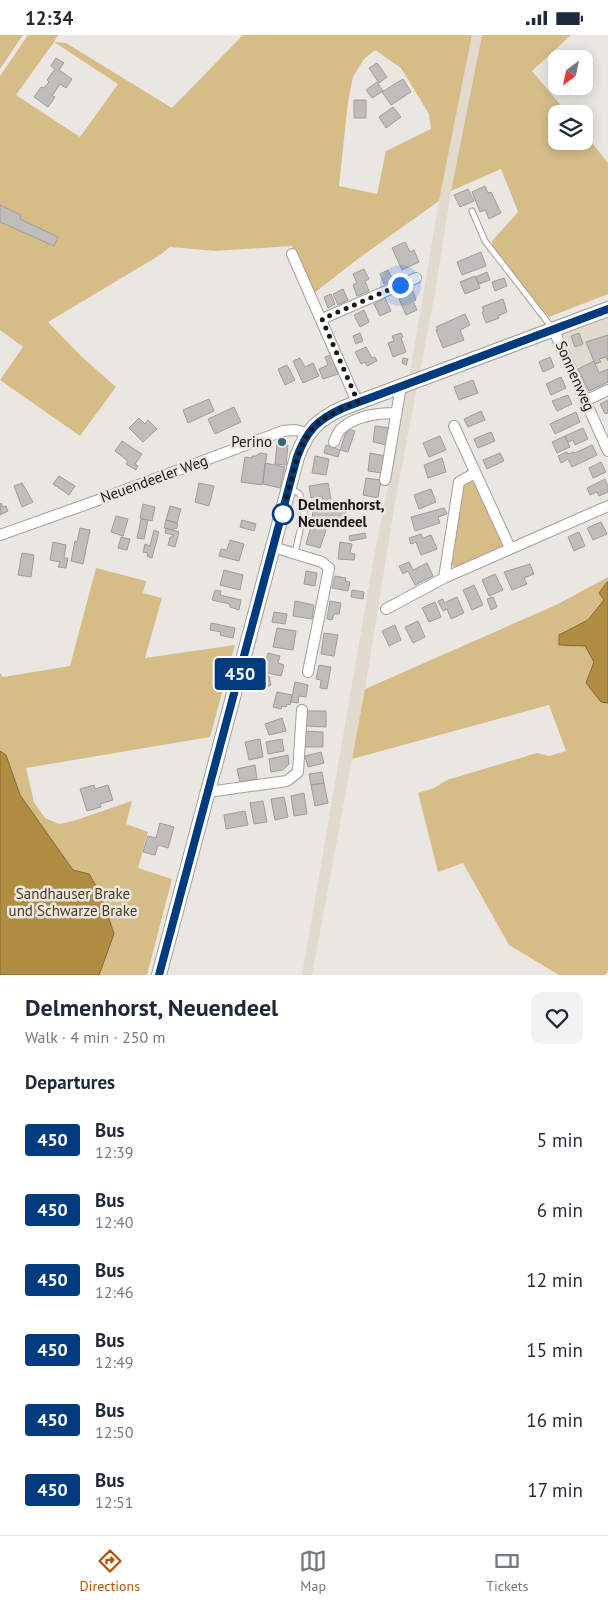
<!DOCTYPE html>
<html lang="en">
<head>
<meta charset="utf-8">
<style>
  :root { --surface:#fff; --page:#f2f2f3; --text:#1f2937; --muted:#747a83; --line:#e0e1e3; --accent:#b45309 }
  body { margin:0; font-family:"PT Sans",sans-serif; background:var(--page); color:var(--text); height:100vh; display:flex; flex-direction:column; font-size:19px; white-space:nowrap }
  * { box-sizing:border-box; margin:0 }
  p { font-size:16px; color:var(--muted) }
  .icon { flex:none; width:28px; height:28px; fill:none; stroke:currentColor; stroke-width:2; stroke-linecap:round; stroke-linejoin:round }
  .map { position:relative; height:940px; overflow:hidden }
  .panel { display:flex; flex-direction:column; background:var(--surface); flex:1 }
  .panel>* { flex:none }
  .badge { padding:0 10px; border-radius:4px; font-size:18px; line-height:32px }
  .needle { width:32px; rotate:213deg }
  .buttons { position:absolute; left:548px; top:15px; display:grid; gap:10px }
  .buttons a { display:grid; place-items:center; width:45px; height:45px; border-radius:10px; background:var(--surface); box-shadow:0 2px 12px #0003; font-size:25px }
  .you { position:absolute; width:25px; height:25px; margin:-12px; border:4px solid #fff; border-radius:50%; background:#1a73e8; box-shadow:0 0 0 8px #1a73e833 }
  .map>.badge { position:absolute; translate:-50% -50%; box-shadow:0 0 0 2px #fff }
  h2 { padding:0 25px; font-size:19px; line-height:45px }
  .round { display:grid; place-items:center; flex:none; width:52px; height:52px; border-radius:10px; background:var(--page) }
  .headline { display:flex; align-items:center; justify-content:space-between; height:85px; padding:0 25px }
  h1 { font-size:24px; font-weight:700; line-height:38px }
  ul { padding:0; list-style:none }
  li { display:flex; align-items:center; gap:15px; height:70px; padding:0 25px }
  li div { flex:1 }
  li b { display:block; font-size:19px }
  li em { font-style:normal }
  li .badge { min-width:55px; font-weight:700; text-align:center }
  .status { display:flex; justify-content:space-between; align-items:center; height:35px; padding:0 25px; background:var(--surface); direction:ltr }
  .status svg { height:14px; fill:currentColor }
  .tabs { display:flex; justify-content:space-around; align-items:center; height:70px; border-top:1px solid var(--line); background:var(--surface); font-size:14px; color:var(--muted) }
  .tabs a { display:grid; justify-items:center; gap:2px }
  .tabs .current { color:var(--accent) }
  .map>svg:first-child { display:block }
  .built { fill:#e0dacf }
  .green { fill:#d6bd88; fill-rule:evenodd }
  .water { fill:#b08d40; stroke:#836a34 }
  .building { fill:#bfbdb9; stroke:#9f9d99 }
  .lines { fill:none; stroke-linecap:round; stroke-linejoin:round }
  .service-casing { stroke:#a2a09c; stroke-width:7 }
  .minor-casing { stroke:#a2a09c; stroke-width:12 }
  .secondary-casing { stroke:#a2a09c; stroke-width:16 }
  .service { stroke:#fff; stroke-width:5 }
  .minor { stroke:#fff; stroke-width:10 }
  .secondary { stroke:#fff; stroke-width:14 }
  .line-casing { stroke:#fff; stroke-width:11 }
  .line { stroke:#003b80; stroke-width:8 }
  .walk { stroke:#191917; stroke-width:5; stroke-dasharray:0 9 }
  .poi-dot { fill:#316581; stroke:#eae7e3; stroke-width:2 }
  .stop-dot { fill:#fff; stroke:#003b80; stroke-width:2.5 }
  .labels { text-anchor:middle; stroke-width:5; stroke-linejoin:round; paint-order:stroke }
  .street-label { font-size:15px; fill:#191917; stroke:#eae7e3 }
  .poi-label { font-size:15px; fill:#191917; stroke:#eae7e3; text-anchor:end }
  .stop-label { font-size:15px; font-weight:bold; fill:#191917; stroke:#eae7e3; text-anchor:start }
  .park-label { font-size:15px; fill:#4b3b1a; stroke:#eae7e3 }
</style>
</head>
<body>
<div class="status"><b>12:34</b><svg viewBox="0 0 49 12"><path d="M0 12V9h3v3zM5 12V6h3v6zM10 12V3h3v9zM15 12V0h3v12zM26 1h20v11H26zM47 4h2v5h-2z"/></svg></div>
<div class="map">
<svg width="608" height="940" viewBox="0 0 608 940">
  <rect width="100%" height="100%" fill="#eae7e3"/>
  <path class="built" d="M472,0H482L451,156L435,258L396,462L365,654L312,940H302L373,527L407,355L439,166Z
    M608,277V351L588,361L562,296Z"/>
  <path class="green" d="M0,0H23L0,34Z
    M28,0H58L54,7L66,8L172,73L243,0H472L439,166L359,223L313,259L292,211L215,216L170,212L160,220L48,287L81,321L116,352L80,401L0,345L23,312L0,295V41ZM54,7L118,49L80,102L16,60ZM375,15L401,33L429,79L431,94L386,116L377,159L339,151L348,67L353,42L364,24Z
    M482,0H571L532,36L568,79H556V106H584V98L608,128V259L549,282L493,214L492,206L518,177L501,134L451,156Z
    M468,445L474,448L503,511L458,532L453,531L450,527L462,449Z
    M96,533L146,546L143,558L162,563L145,623L235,610L210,702L26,733L34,767L45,783L59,789L73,786L132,766L126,789L148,797L138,833L172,844L147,940H0V638L3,642L70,631Z
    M608,542V936L605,940H559L509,910L463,828L438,837L418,758L434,753L447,745L537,718L549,721L566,716L549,670L352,724L365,654L558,569Z"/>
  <path class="water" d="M607,547H608V668L601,667L586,648L594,627L585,611L559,610V600L588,585L604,565L599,558Z
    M0,716L6,720L20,760L73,835L89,839L101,859L114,899L99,940H0Z"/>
  <path class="building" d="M56,23L64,28L59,35L72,44L66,53L60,49L52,61L55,62L48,72L34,62L41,52L44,53L49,47L47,45L55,34L51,31Z
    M377,28L387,42L379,48L369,33Z
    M403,44L411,57L391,70L382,57Z
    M377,47L383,56L372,63L366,55Z
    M354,65H366V83H354Z
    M393,72L401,82L386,93L379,82Z
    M485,151L488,158L491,157L501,178L489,184L485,175L480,177L472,157Z
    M468,154L474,166L460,172L454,160Z
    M0,170L21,180L20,184L58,202L54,211L0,187Z
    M405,207L410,217L414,215L419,227L402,235L392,213Z
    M481,217L486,231L462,240L457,227Z
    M364,234L369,244L365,246L369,256L357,261L353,250L357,248L353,239Z
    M388,235L393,245L384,249L380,239Z
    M487,237L490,245L479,249L476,242Z
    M475,241L480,253L465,259L460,247Z
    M504,243L507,251L495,256L492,247Z
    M343,254L348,265L338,270L333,259Z
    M413,256L416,265L413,266L417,275L406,280L399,264Z
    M331,259L335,269L328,273L324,262Z
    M385,263L391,276L380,281L374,269Z
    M503,264L507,277L498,281L499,283L486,288L482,277L484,276L482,272Z
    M364,275L369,287L360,292L354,280Z
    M465,279L470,290L460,295L464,305L443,313L436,295H438L436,292Z
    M360,298L363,306L356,309L353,301Z
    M401,298L403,302L401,303L406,317L393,322L388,308L394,306L392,301Z
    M579,298L583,309L575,312L571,301Z
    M608,300V326L606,322L599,324L601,327L595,329L586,307Z
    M366,312L372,323L375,322L377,326L367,331L365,327L361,329L355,317Z
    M331,320L338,339L323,344L319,334L328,330L325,322Z
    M550,322L554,332L543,337L539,327Z
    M300,323L305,332L313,328L319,341L303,348L293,326Z
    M403,323L408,324L406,330L402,328Z
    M594,326L599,338L608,334V347L589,356L578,334Z
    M287,330L295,345L285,350L278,334Z
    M561,342L566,353L551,360L546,349Z
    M473,345L478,358L459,365L454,352Z
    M568,360L572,369L557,376L552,366Z
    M209,364L214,376L188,388L183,375Z
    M608,365V378L605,379L600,369Z
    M234,372L241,387L215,399L208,384Z
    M481,376L485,385L468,392L464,384Z
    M576,377L580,387L555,399L550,389Z
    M139,383L145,389L148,385L157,394L143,407L129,393Z
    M375,391L390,393L387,410L373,407Z
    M583,393L588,404L575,410L573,405L568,407L565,401Z
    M347,394L355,396L348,417L340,415Z
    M491,397L495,406L478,413L474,404Z
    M440,401L446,415L429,422L423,408Z
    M565,401L570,412L557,418L552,407Z
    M122,406L142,419L135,429L138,431L136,435L126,429L128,426L115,416Z
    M277,409L288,410L286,430L275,429Z
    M326,410L340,415L338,422L324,418Z
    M592,410L597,420L572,432L568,424L561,428L558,421L567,417L568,419L574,417L575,418Z
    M260,418L267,419L262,450L241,447L245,422L252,423V421H256Z
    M370,418L385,421L382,438L368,436Z
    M500,418L504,426L487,434L483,425Z
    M315,421L329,424L326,440L312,438Z
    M442,423L446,437L428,443L424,430Z
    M601,427L606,437L593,443L589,433Z
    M265,428L285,432L280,453L263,449Z
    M59,441L75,451L69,460L53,449Z
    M366,443L381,445L378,463L363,460Z
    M605,444L608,451V457L599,461L597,457L590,460L587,453Z
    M22,448L33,467L22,472L14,451Z
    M199,448L214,451L209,471L195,467Z
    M328,448L331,464L322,465V461L311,463L309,451Z
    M431,454L436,467L419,474L414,460Z
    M1,468L3,472L6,471L8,476L0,480Z
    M143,469L155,472L152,486L140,483Z
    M331,469L346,470L345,490L312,488L313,471L331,472Z
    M170,471L181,474L177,488L166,485Z
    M444,473L447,479L438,482L440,488L415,496L411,482Z
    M116,481L128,484L123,501L111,497Z
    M141,484L148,485L144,504L137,503Z
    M166,485L178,489L176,494L174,493L173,495L164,493Z
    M242,485L256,489L254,496L240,492Z
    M601,487L607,499L593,505L587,493Z
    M312,488L328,489L320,513L306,509Z
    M80,493L90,495L83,529L71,526L75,506L77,507Z
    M166,493L179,497L175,512L168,510L170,502H172L173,500L165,498Z
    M154,495L159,497L152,523L147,521L148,518L143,517L145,509L150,511Z
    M579,497L585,511L574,516L568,502Z
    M365,498L366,503L350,506L349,501Z
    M421,499L423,503L431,500L437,514L421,520L416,507L411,509L409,503Z
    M121,502L130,504L127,515L118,513Z
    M230,505L244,509L239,526L219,521L221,514L227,515Z
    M53,507L66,510L64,523H68L66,533L58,532L60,527L50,525Z
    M340,507L352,509L350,518L355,519L354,525L338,524Z
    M22,518L34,520L31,542L18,540Z
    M409,527L413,535L427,528L433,541L415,550L408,536L403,539L399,531Z
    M530,529L534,539L524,543L527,549L512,555L504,537Z
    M224,535L243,540L240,555L220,550Z
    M306,536L317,538L315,551L304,549Z
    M495,539L503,555L489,561L482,545Z
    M335,541L346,543L345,546L350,547L348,556L332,553Z
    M474,550L483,570L472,575L463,555Z
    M215,555L221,556L220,560L241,565L239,575L230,572V569L212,565Z
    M352,555L364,557L363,564L351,562Z
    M457,562L464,578L451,584L447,574L443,576L438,566L443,564L444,568Z
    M493,562L497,572L491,575L487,564Z
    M295,566L314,570L312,584L293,581Z
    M330,566L341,568L339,579H334L332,585L327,584Z
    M435,567L441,582L429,587L422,573Z
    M274,577L287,579L285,589L272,587Z
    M418,586L425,602L413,608L405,592Z
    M211,588L235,593L233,603L220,600L221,597L210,595Z
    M395,590L401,605L389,611L382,596Z
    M277,593L296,596L293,615L273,612Z
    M324,598L338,600L334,621L321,619Z
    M268,618L280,621L278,628L284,630L281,641L263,637Z
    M319,630L331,632L327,654L320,653L321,645L316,644Z
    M269,641L271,650L262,653L259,644Z
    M295,647L308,650L306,662L299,661L298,668L291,667Z
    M277,657L292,660L290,670L287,669L286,672L282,671L281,674L273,672Z
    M307,676H326V692L306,691Z
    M282,683L286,696L269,700L265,689Z
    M304,696L323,697V712H304Z
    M260,704L263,722L249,725L245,707Z
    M282,704L284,716L268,719L266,707Z
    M321,717L324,728L308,732L305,721Z
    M288,720L289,729L283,735L271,737L269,724Z
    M255,730L257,744L240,747L237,734Z
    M322,737L324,748L311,750L309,739Z
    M324,748L328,768L315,771L311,750Z
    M94,750L95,754L108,750L113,765L100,769L101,772L87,776L80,754Z
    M304,758L307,779L294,781L291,761Z
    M284,762L288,782L275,785L271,764Z
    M263,766L267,787L254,789L250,768Z
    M245,776L248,790L226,794L224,780Z
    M160,788L174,792L168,813L158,810L155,820L143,817L148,801L156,803Z"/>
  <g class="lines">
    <g class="service-casing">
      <path id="service" d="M472,176L485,206L553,294
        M289,454L299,458L305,473L295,518"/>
    </g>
    <g class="minor-casing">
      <path id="minor" d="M292,219L357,367
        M322,284L416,243
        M553,294L608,416
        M585,366L608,355
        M454,391L510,513
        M334,407C336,402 338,396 342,393C357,380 378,378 396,378
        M385,445L401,351
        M0,500L104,463L283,396L295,395L308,398
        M273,512L322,527L329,533L308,637
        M444,543L459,447L475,438
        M386,574L444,543L608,471
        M208,757L287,746L298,737L302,675"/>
    </g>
    <g class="secondary-casing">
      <path id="secondary" d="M159,940L297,422C307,395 317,385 343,373L608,274"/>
    </g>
    <use href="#service" class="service"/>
    <use href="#minor" class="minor"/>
    <use href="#secondary" class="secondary"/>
  </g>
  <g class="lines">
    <g class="line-casing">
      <path id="line" d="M159,940L297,422C307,395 317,385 343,373L608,274"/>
    </g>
    <use href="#line" class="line"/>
    <path class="walk" d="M283,479C284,469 289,454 292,442C304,396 312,385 358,367L322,284L400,250"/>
  </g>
  <circle class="poi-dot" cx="282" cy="407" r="5"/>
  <circle class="stop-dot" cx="283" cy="479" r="10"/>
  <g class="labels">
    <g class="street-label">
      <text transform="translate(575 341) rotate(66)" y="5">Sonnenweg</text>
      <text transform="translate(154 444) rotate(-20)" y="5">Neuendeeler Weg</text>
    </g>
    <g class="poi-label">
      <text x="272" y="412">Perino</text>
    </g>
    <g class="stop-label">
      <text x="298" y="475">Delmenhorst,<tspan x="298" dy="17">Neuendeel</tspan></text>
    </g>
    <g class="park-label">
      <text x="73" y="864">Sandhauser Brake<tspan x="73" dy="17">und Schwarze Brake</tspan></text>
    </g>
  </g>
</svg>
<div class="buttons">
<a><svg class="needle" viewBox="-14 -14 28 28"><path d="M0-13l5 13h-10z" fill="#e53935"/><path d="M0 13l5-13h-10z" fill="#747a83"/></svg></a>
<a><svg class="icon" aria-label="layers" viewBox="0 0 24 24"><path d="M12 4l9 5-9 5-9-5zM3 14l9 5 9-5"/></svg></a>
</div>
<div class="you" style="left:400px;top:250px"></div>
<b class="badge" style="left:240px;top:639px;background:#003b80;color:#fff">450</b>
</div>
<section class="panel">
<div class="headline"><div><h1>Delmenhorst, Neuendeel</h1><p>Walk · 4 min · 250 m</p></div><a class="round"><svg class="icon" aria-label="heart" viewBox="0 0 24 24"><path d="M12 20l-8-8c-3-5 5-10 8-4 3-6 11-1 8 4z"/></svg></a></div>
<h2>Departures</h2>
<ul>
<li><span class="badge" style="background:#003b80;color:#fff">450</span><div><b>Bus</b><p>12:39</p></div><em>5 min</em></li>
<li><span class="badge" style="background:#003b80;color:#fff">450</span><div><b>Bus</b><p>12:40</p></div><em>6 min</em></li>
<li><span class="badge" style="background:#003b80;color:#fff">450</span><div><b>Bus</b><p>12:46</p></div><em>12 min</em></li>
<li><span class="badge" style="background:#003b80;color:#fff">450</span><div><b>Bus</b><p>12:49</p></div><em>15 min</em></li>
<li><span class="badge" style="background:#003b80;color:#fff">450</span><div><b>Bus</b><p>12:50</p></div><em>16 min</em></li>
<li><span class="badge" style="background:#003b80;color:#fff">450</span><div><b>Bus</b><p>12:51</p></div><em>17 min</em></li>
</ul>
</section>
<nav class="tabs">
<a class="current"><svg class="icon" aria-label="directions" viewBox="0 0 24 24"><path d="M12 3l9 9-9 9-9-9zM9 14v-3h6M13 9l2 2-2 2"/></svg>Directions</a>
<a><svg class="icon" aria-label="map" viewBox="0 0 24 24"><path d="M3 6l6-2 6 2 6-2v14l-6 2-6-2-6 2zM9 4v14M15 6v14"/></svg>Map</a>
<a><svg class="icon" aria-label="tickets" viewBox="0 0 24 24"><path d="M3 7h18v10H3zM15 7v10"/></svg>Tickets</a>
</nav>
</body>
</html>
